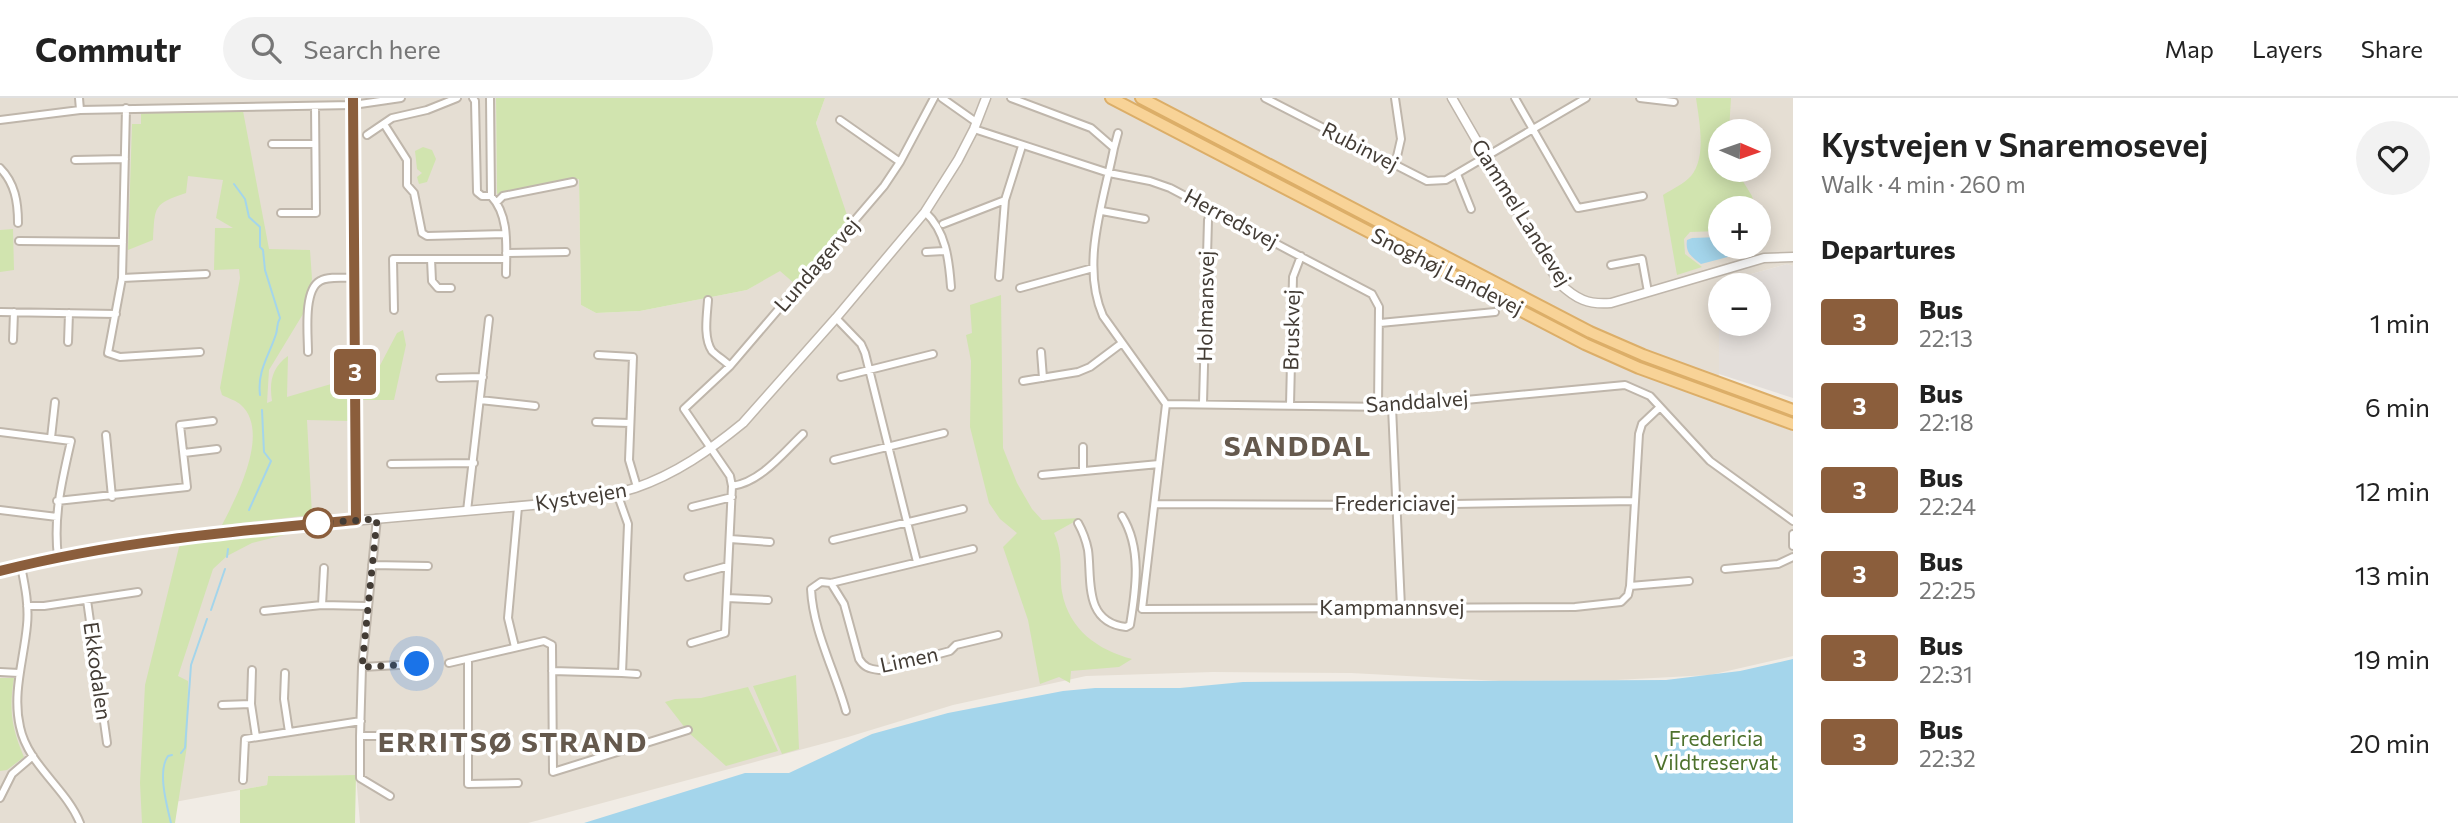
<!DOCTYPE html>
<html lang="en">
<head>
<meta charset="utf-8">
<style>
  :root { --surface:#fff; --page:#f2f2f2; --text:#222; --muted:#767676; --line:#e0e0e0 }
  body { margin:0; font-family:Commissioner,sans-serif; background:var(--page); color:var(--text); height:100vh; display:flex; flex-direction:column; font-size:26px; white-space:nowrap }
  * { box-sizing:border-box; margin:0 }
  p { font-size:23px; color:var(--muted) }
  .icon { flex:none; width:38px; height:38px; fill:none; stroke:currentColor; stroke-width:2; stroke-linecap:round; stroke-linejoin:round }
  .map { position:relative; flex:1; overflow:hidden }
  .panel { display:flex; flex-direction:column; background:var(--surface); width:665px }
  .panel>* { flex:none }
  .badge { padding:0 14px; border-radius:5px; font-size:24px; line-height:46px }
  .needle { width:46px; rotate:92deg }
  .buttons { position:absolute; left:1708px; top:21px; display:grid; gap:14px }
  .buttons a { display:grid; place-items:center; width:63px; height:63px; border-radius:50%; background:var(--surface); box-shadow:0 4px 18px #0003; font-size:35px }
  .you { position:absolute; width:35px; height:35px; margin:-18px; border:5px solid #fff; border-radius:50%; background:#1a73e8; box-shadow:0 0 0 10px #1a73e833 }
  .map>.badge { position:absolute; translate:-50% -50%; box-shadow:0 0 0 4px #fff }
  h2 { padding:0 28px; font-size:26px; line-height:63px }
  .round { display:grid; place-items:center; flex:none; width:74px; height:74px; border-radius:37px; background:var(--page) }
  .summary { display:flex; align-items:center; justify-content:space-between; height:119px; padding:0 28px }
  h1 { font-size:33px; font-weight:600; line-height:52px }
  ul { padding:0; list-style:none }
  li { display:flex; align-items:center; gap:21px; height:84px; padding:0 28px }
  li div { flex:1 }
  li b { display:block; font-size:26px }
  li em { font-style:normal }
  li .badge { min-width:77px; font-weight:700; text-align:center }
  header { display:flex; align-items:center; gap:42px; box-sizing:border-box; height:98px; padding:0 35px; background:var(--surface); border-bottom:2px solid var(--line) }
  header strong { font-size:33px }
  nav { display:flex; gap:38px; margin-inline-start:auto; font-size:24px }
  .search { width:490px; height:63px; background:var(--page); display:flex; align-items:center; gap:18px; box-sizing:border-box; padding:0 24px; border-radius:38px; color:var(--muted); font-size:26px }
  main { display:flex; flex:1; min-height:0 }
  .map>svg:first-child { display:block }
  .residential { fill:#e5ded3; fill-rule:evenodd }
  .industrial { fill:#e3deda; fill-rule:evenodd }
  .green { fill:#d1e4af }
  .water { fill:#a4d5eb }
  .lines { fill:none; stroke-linecap:round; stroke-linejoin:round }
  .stream { stroke:#a4d5eb; stroke-width:2 }
  .minor-casing { stroke:#bfb6ab; stroke-width:10 }
  .tertiary-casing { stroke:#bfb6ab; stroke-width:11 }
  .primary-casing { stroke:#dcae68; stroke-width:14 }
  .minor { stroke:#fff; stroke-width:6 }
  .tertiary { stroke:#fff; stroke-width:8 }
  .primary { stroke:#f8d397; stroke-width:10 }
  .line-casing { stroke:#fff; stroke-width:16 }
  .line { stroke:#8b5e3c; stroke-width:10 }
  .walk { stroke:#433c35; stroke-width:7; stroke-dasharray:0 12.6 }
  .stop-dot { fill:#fff; stroke:#8b5e3c; stroke-width:3.5 }
  .labels { text-anchor:middle; stroke-width:7; stroke-linejoin:round; paint-order:stroke }
  .street-label { font-size:21px; fill:#433c35; stroke:#fff }
  .park-label { font-size:21px; fill:#4d712c; stroke:#fff }
  .district-label { font-size:28px; font-weight:bold; letter-spacing:2px; fill:#65594d; stroke:#fff }
</style>
</head>
<body>
<header>
<strong>Commutr</strong>
<div class="search"><svg class="icon" aria-label="search" viewBox="0 0 24 24"><circle cx="10" cy="10" r="6"/><path d="M15 15l6 6"/></svg>Search here</div>
<nav><a>Map</a><a>Layers</a><a>Share</a></nav>
</header>
<main>
<div class="map">
<svg width="1793" height="725" viewBox="0 0 1793 725">
  <rect width="100%" height="100%" fill="#f1ece5"/>
  <path class="residential" d="M0,0H496L497,96L579,81L581,207L596,215L640,213L747,192L780,172L795,185L848,123L816,25L825,0H1793V168L1787,166L1719,185V276L1711,303L1793,333V558L1710,577L1616,582L1500,583L1351,575L1213,574L1086,578L953,607L848,639L528,725H360L356,677L268,678L267,687L142,710V725H0ZM1720,33H1759V72H1720ZM1720,110H1759V149H1720Z"/>
  <path class="industrial" d="M1787,166L1793,168V300L1719,276V185ZM1720,187H1759V226H1720Z"/>
  <path class="green" d="M496,0H825L816,25L849,123L795,186L780,173L747,192L640,213L596,215L581,207L579,81L497,96Z
    M1696,0H1731L1729,33H1720V72H1736L1752,98L1755,110H1720V133L1690,134L1684,141L1685,156L1702,169L1677,177L1663,97C1672,91 1684,86 1691,78C1707,59 1699,22 1696,0Z
    M243,13L269,151L310,152L312,181L303,216L269,272L267,305L272,303C269,284 272,269 288,258L287,299L348,281L349,323L307,322L312,417L222,427C236,400 271,334 241,307C237,303 228,300 222,297L220,290L240,180L239,171L214,172L215,130H233L216,120L223,82L188,78L186,95C153,106 155,108 153,142L128,152L132,26H141V15Z
    M423,49L432,52L436,61L427,84L419,86L417,79L422,75L417,71L415,53Z
    M13,131L14,172L0,174V132Z
    M1001,197L1003,350L1017,385L1032,411L1042,422L1081,420L1054,435C1064,457 1059,472 1062,494C1069,532 1098,552 1132,561L1119,569L1071,573L1070,585L1059,579L1040,586L1028,522L1003,449L1017,435L1000,421L989,405L970,329L971,263L966,237L972,235L970,207Z
    M403,232L406,247L394,302H361L362,281L376,275L397,235Z
    M288,436L252,445L227,458L213,471L178,578L188,583L187,648L175,725H142L140,685L145,587L180,445Z
    M796,577L799,651L782,656L753,588Z
    M0,580H14C9,611 11,629 24,659L7,672L0,673Z
    M748,589L778,653L726,668L689,635L665,604L675,601L701,600Z
    M356,677L355,725H240V692L267,687L268,678Z"/>
  <path class="water" d="M1720,139V149H1759V140L1762,150L1701,166C1692,159 1685,155 1687,142L1692,140Z
    M1793,561V725H584L745,675H789L872,636L948,615L1063,593L1095,590H1180L1243,584L1666,582L1740,573Z"/>
  <g class="lines">
    <path class="stream" d="M234,86L245,101L249,119L260,129V149L263,152L265,172L280,220C276,227 278,230 276,236C269,258 257,273 260,297
      M249,412L271,363L264,354L262,312
      M227,459L228,451
      M211,512L225,471
      M181,655L185,650L191,567L207,521
      M171,725C167,708 157,673 168,658L172,657"/>
    <g class="minor-casing">
      <path id="minor" d="M79,0L80,12
        M473,0L475,3L477,94L482,98H491
        M490,0L491,98C510,118 506,150 506,176
        M942,0L976,24
        M1011,0L1091,30L1114,50C1104,102 1080,166 1103,218L1166,306L1142,511L1575,509L1621,504L1628,497L1630,488L1639,336L1642,326L1660,309
        M1265,0L1427,83L1446,82L1586,0
        M1395,0L1401,41L1395,67
        M1515,0L1578,110L1643,98
        M1640,0L1674,4
        M126,10L122,180L108,255L120,259L200,254
        M0,22L80,12L353,7L401,0
        M840,22L900,64
        M384,26L407,62V87L414,95L422,135L427,138L505,136
        M974,31L1109,75L1150,83L1170,90L1372,196L1379,209L1378,308
        M367,37L392,20L427,12L457,0
        M272,46H315
        M1114,50L1118,35
        M75,62L125,61
        M0,70C15,85 18,104 18,125
        M1457,76L1471,111
        M497,104L503,98L573,84
        M1102,113L1145,121
        M925,114C946,133 949,162 951,189
        M281,115H316L315,8
        M943,126L1005,102
        M19,143L123,144
        M926,154L944,153
        M506,155L566,154
        M431,161L432,183L438,190H451
        M1611,167L1642,161L1648,194
        M999,179L1005,102L1022,48
        M122,180L206,176
        M1020,190L1093,170
        M708,202C707,217 703,240 712,253C717,258 725,263 730,268
        M394,212L393,161H506
        M0,214L116,216
        M836,220L861,246L865,255L917,464
        M1380,225L1495,214
        M13,242L14,214
        M68,244L69,215
        M308,254C308,237 303,192 320,183C328,178 344,180 354,180
        M1041,254L1043,280
        M598,257L633,259L629,362L637,389
        M841,279L933,256
        M440,280L483,279
        M1023,283L1078,274L1090,269L1122,245
        M480,302L535,308
        M1203,305L1208,122L1213,112
        M1166,306L1392,309L1625,287L1650,298L1710,363L1793,423
        M1290,307L1293,179L1301,158
        M1392,309L1401,509
        M596,324L630,325
        M0,334L71,343C62,382 53,419 58,459
        M106,337L112,399
        M51,340L55,304
        M184,355L217,351
        M834,362L944,335
        M391,366L474,365
        M1083,373V349
        M1042,377L1159,366
        M732,388C761,384 783,355 803,336
        M57,403L187,389L180,327L213,323
        M1155,406L1396,407L1635,403
        M692,409L732,399
        M0,412L57,419
        M467,413L489,221
        M377,420L362,569L360,638H390
        M1078,425C1083,434 1086,442 1088,452C1092,481 1083,524 1126,529L1130,527C1136,491 1142,450 1122,418
        M1793,436V448
        M730,441L770,444
        M833,442L963,411
        M372,467L428,468
        M21,468C25,488 29,507 27,527C24,561 12,595 20,629C28,667 66,690 80,725
        M1725,471L1778,466L1793,459
        M688,479L728,468
        M831,485L844,506L859,561C864,569 869,571 879,572L950,553L956,547L998,537
        M1630,488L1689,483
        M727,500L768,502
        M87,502L107,645
        M322,507L324,470
        M27,508H44L138,494
        M264,513L322,507L367,508
        M691,545L725,535L732,388L730,378L684,311L730,268L884,88L900,64L934,0
        M515,549L508,520L518,409
        M468,561V686L518,685
        M449,565L544,543L552,547L553,674L688,632
        M362,569L417,566
        M252,572L251,606L256,639
        M552,573L622,575L628,426L617,395
        M0,574L19,575
        M285,575L284,601L289,634
        M622,575L637,576
        M222,607L251,606
        M846,613C835,573 813,533 811,491L821,484L831,485L973,451
        M360,638V680L390,698
        M243,682L245,641L361,623
        M0,700L12,676L33,658"/>
    </g>
    <g class="tertiary-casing">
      <path id="tertiary" d="M353,0L356,422
        M1452,0L1559,185C1576,201 1588,207 1611,205L1764,160L1793,159
        M0,473L58,459L184,438L577,403C596,399 616,396 635,390C676,376 710,352 743,325L836,220L925,114L958,62L974,31L986,0"/>
    </g>
    <g class="primary-casing">
      <path id="primary" d="M1111,0L1585,246L1639,270L1793,326
        M1141,0L1590,234L1643,257L1793,312"/>
    </g>
    <use href="#minor" class="minor"/>
    <use href="#tertiary" class="tertiary"/>
    <use href="#primary" class="primary"/>
  </g>
  <g class="lines">
    <g class="line-casing">
      <path id="line" d="M0,473C117,443 236,433 356,422L353,0"/>
    </g>
    <use href="#line" class="line"/>
    <path class="walk" d="M318,425L377,421L362,569L417,566"/>
  </g>
  <circle class="stop-dot" cx="318" cy="425" r="14"/>
  <g class="labels">
    <g class="street-label">
      <text transform="translate(1360 49) rotate(27)" y="7">Rubinvej</text>
      <text transform="translate(1521 115) rotate(58)" y="7">Gammel Landevej</text>
      <text transform="translate(1231 121) rotate(28)" y="7">Herredsvej</text>
      <text transform="translate(817 167) rotate(-49)" y="7">Lundagervej</text>
      <text transform="translate(1447 174) rotate(27)" y="7">Snoghøj Landevej</text>
      <text transform="translate(1206 208) rotate(-89)" y="7">Holmansvej</text>
      <text transform="translate(1292 232) rotate(-89)" y="7">Bruskvej</text>
      <text transform="translate(1417 304) rotate(-4)" y="7">Sanddalvej</text>
      <text transform="translate(581 399) rotate(-9)" y="7">Kystvejen</text>
      <text x="1395" y="413">Fredericiavej</text>
      <text x="1392" y="517">Kampmannsvej</text>
      <text transform="translate(909 562) rotate(-12)" y="7">Limen</text>
      <text transform="translate(97 573) rotate(82)" y="7">Ekkodalen</text>
    </g>
    <g class="park-label">
      <text x="1716" y="648">Fredericia<tspan x="1716" dy="24">Vildtreservat</tspan></text>
    </g>
    <g class="district-label">
      <text x="1298" y="358">SANDDAL</text>
      <text x="513" y="654">ERRITSØ STRAND</text>
    </g>
  </g>
</svg>
<div class="buttons">
<a><svg class="needle" viewBox="-14 -14 28 28"><path d="M0-13l5 13h-10z" fill="#e53935"/><path d="M0 13l5-13h-10z" fill="#767676"/></svg></a>
<a>+</a>
<a>−</a>
</div>
<div class="you" style="left:417px;top:566px"></div>
<b class="badge" style="left:355px;top:274px;background:#8b5e3c;color:#fff">3</b>
</div>
<section class="panel">
<div class="summary"><div><h1>Kystvejen v Snaremosevej</h1><p>Walk · 4 min · 260 m</p></div><a class="round"><svg class="icon" aria-label="heart" viewBox="0 0 24 24"><path d="M12 20l-8-8c-3-5 5-10 8-4 3-6 11-1 8 4z"/></svg></a></div>
<h2>Departures</h2>
<ul>
<li><span class="badge" style="background:#8b5e3c;color:#fff">3</span><div><b>Bus</b><p>22:13</p></div><em>1 min</em></li>
<li><span class="badge" style="background:#8b5e3c;color:#fff">3</span><div><b>Bus</b><p>22:18</p></div><em>6 min</em></li>
<li><span class="badge" style="background:#8b5e3c;color:#fff">3</span><div><b>Bus</b><p>22:24</p></div><em>12 min</em></li>
<li><span class="badge" style="background:#8b5e3c;color:#fff">3</span><div><b>Bus</b><p>22:25</p></div><em>13 min</em></li>
<li><span class="badge" style="background:#8b5e3c;color:#fff">3</span><div><b>Bus</b><p>22:31</p></div><em>19 min</em></li>
<li><span class="badge" style="background:#8b5e3c;color:#fff">3</span><div><b>Bus</b><p>22:32</p></div><em>20 min</em></li>
</ul>
</section>
</main>
</body>
</html>
